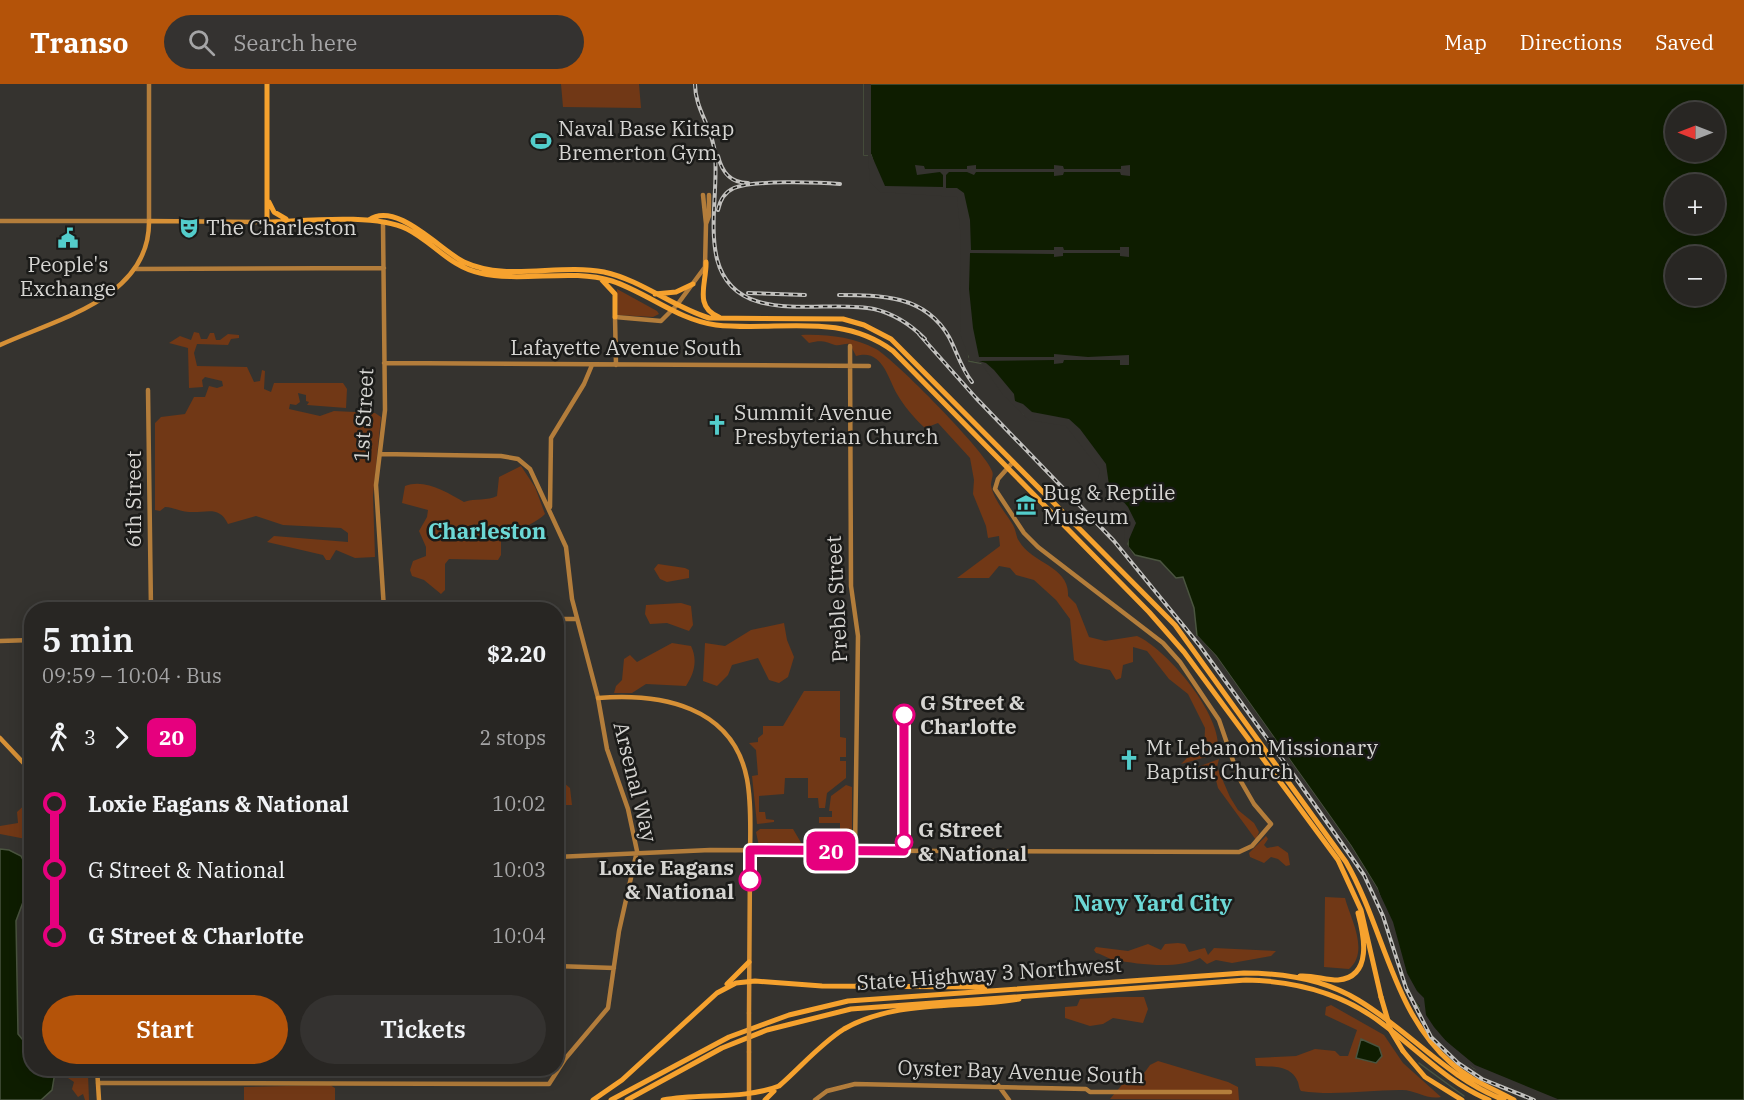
<!DOCTYPE html>
<html lang="en">
<head>
<meta charset="utf-8">
<style>
  :root { --surface:#282623; --page:#343230; --text:#f1f3f6; --muted:#a5a5a6; --line:#444341; --accent:#b45309 }
  body { margin:0; font-family:"IBM Plex Serif",serif; background:var(--page); color:var(--text); height:100vh; display:flex; flex-direction:column; font-size:22px; white-space:nowrap }
  * { box-sizing:border-box; margin:0 }
  p { font-size:20px; color:var(--muted) }
  .icon { flex:none; width:33px; height:33px; fill:none; stroke:currentColor; stroke-width:2; stroke-linecap:round; stroke-linejoin:round }
  .map { position:relative; flex:1; overflow:hidden }
  .panel { position:absolute; left:24px; top:518px; width:540px; height:474px; display:flex; flex-direction:column; background:var(--surface); border-radius:24px; box-shadow:0 3px 15px #0003,0 0 0 2px var(--line) }
  .panel>* { flex:none }
  .badge { padding:0 12px; border-radius:9px; font-size:21px; line-height:39px }
  .needle { width:39px; rotate:270deg }
  .fabs { position:absolute; left:1665px; top:18px; display:grid; gap:12px }
  .fabs a { display:grid; place-items:center; width:60px; height:60px; border-radius:50%; background:var(--surface); box-shadow:0 3px 15px #0003,0 0 0 2px var(--line); font-size:30px }
  .map>.badge { position:absolute; translate:-50% -50%; box-shadow:0 0 0 3px #fff }
  .legs { display:flex; align-items:center; gap:9px; height:66px; padding:0 18px; font-size:20px }
  .legs p { margin-inline-start:auto }
  .overview { display:flex; align-items:center; justify-content:space-between; height:102px; padding:0 18px }
  h1 { font-size:33px; font-weight:600; line-height:45px }
  .button { display:flex; gap:12px; margin-top:auto; padding:12px 18px }
  .button a { flex:1; height:69px; border-radius:36px; background:var(--accent); color:#fff; font-size:24px; font-weight:600; line-height:69px; text-align:center }
  .button a+a { background:var(--page); color:var(--text) }
  ul { padding:0 18px; list-style:none }
  li { display:flex; align-items:center; gap:21px; height:66px; font-size:22px }
  li i { display:grid; place-items:center; width:9px; height:100%; margin:0 8px; background:currentColor }
  li i::after { content:''; width:15px; height:15px; margin:-8px; border:4px solid; border-radius:50%; background:var(--surface) }
  li p { margin-inline-start:auto }
  li:first-child i { background:linear-gradient(#0000 50%,currentColor 0) }
  li:last-child i { background:linear-gradient(currentColor 50%,#0000 0) }
  header { display:flex; align-items:center; gap:36px; box-sizing:border-box; height:84px; padding:0 30px; background:var(--accent); color:#fff }
  header strong { font-size:28px }
  nav { display:flex; gap:33px; margin-inline-start:auto; font-size:21px }
  .search { width:420px; height:54px; background:var(--page); display:flex; align-items:center; gap:15px; box-sizing:border-box; padding:0 21px; border-radius:33px; color:var(--muted); font-size:22px }
  .map>svg:first-child { display:block }
  .green { fill:#713816 }
  .water { fill:#0e1d00; stroke:#4a543f; stroke-width:1.5; fill-rule:evenodd }
  .pier { fill:#35332f }
  .lines { fill:none; stroke-linecap:round; stroke-linejoin:round }
  .stream { stroke:#4a543f; stroke-width:1.5 }
  .secondary { stroke:#b37d3b; stroke-width:4.5 }
  .primary { stroke:#d69036; stroke-width:4.5 }
  .highway { stroke:#f6a22e; stroke-width:5 }
  .rail-casing { stroke:#c2c1be; stroke-width:4 }
  .rail { stroke:#1b1b19; stroke-width:1.5; stroke-dasharray:4.5; stroke-linecap:butt }
  .primary-bridge { stroke:#d69036; stroke-width:4.5 }
  .highway-bridge { stroke:#f6a22e; stroke-width:5 }
  .line-1-casing { stroke:#fff; stroke-width:14 }
  .line-1 { stroke:#e6007e; stroke-width:9 }
  .stop-1-dot { fill:#fff; stroke:#e6007e; stroke-width:3 }
  .labels { text-anchor:middle; stroke-width:5; stroke-linejoin:round; paint-order:stroke }
  .poi-label { font-size:21px; fill:#d6d5d2; stroke:#1b1b19; text-anchor:start }
  .street-label { font-size:21px; fill:#d6d5d2; stroke:#1b1b19 }
  .stop-label { font-size:21px; font-weight:bold; fill:#d6d5d2; stroke:#1b1b19; text-anchor:start }
  .neighbourhood-label { font-size:22px; font-weight:bold; fill:#6cd8d6; stroke:#1b1b19 }
</style>
</head>
<body>
<header>
<strong>Transo</strong>
<div class="search"><svg class="icon" aria-label="search" viewBox="0 0 24 24"><circle cx="10" cy="10" r="6"/><path d="M15 15l6 6"/></svg>Search here</div>
<nav><a>Map</a><a>Directions</a><a>Saved</a></nav>
</header>
<div class="map">
<svg width="1744" height="1016" viewBox="0 0 1744 1016">
  <rect width="100%" height="100%" fill="#35332f"/>
  <path class="green" d="M561,0H639L641,24L563,23Z
    M617,205L657,227L659,230L653,233L618,231Z
    M194,248L199,249L201,255H207L210,249H214L216,256H220L228,250L239,251V254L231,255L228,261L197,260L194,269L197,282L247,283L254,298L260,297L262,286L265,287L264,305L271,308L274,299H343L347,305L346,324L307,321L309,318L306,317V311L298,309L300,318L296,321L290,320L289,325L320,332L334,327L375,329L381,333L373,412L375,473L355,474L336,466L330,476H326L323,471L267,458L274,452L348,458V449L341,444L283,441L256,432L228,440C219,421 207,429 189,428C181,428 173,423 165,423L160,427L155,426V339L161,333L185,330L194,313H205L209,302L217,304L223,302L222,297L205,293L202,296L203,303L189,304L188,264L169,259L180,252L191,256Z
    M801,251C826,250 853,253 876,265C893,274 988,370 992,387C994,391 991,396 991,401C993,415 1006,429 1013,441C1016,446 1016,453 1019,457C1032,480 1070,482 1068,512L1076,520L1089,553L1105,557L1137,552C1167,565 1227,636 1217,670L1181,680L1187,674L1204,670L1205,644L1188,610L1169,595L1147,567L1133,563V578L1123,581L1121,594L1116,596L1110,586L1080,580L1074,576L1070,535L1056,516L1034,496L1016,491L1010,484L999,482L989,494H957L1000,462L999,452L988,454L986,442L973,410L974,396L970,374L938,339L925,344C914,334 904,322 897,310C888,294 882,264 856,272L850,260C845,259 840,262 835,261C824,257 821,256 809,259Z
    M521,382L535,403L545,430C537,439 513,447 501,457V471L498,476L449,475L445,480V506L441,510L424,496L412,492L410,486L413,477L426,472V463L419,447L427,433L428,426L402,419L405,402C424,394 447,408 464,418C475,414 488,417 497,412L499,393Z
    M658,480L685,484L689,486V494L667,498L660,495L654,485Z
    M681,519L691,522L693,541L689,547L667,539L650,540L645,530L646,521Z
    M784,539L787,556L794,573L788,593L779,599L769,596L758,574L732,581L728,591L717,602L703,597L705,559L725,562L751,546Z
    M672,559L691,562C698,576 694,590 686,602L646,600L632,609H614L616,602L622,596L624,575L630,571L637,578Z
    M804,607H840V653L846,654V673H840V677H846V694L827,709L825,724H819L818,714H808V694H785L784,710L759,712V728H765L766,735L774,736V738L757,740L752,692L758,691L756,666L749,659L758,658V654L763,650V642H783Z
    M1219,675L1217,683L1230,713L1238,726L1254,739L1259,748L1256,756L1218,704L1215,692L1209,684H1195Z
    M557,682L558,694L570,704L572,721H557Z
    M846,701L852,703V763L812,762L810,759L840,758V739H819V733H832V727H829L831,712Z
    M31,715V756L0,750V742L18,739L17,728Z
    M760,745H793L803,762H759L756,748Z
    M1266,752L1268,755L1264,761L1267,764L1278,762L1288,769L1290,781L1286,782L1278,775L1271,773L1264,779L1250,773L1249,769Z
    M1325,813L1345,814C1350,834 1370,867 1349,885L1324,883Z
    M1178,859L1185,860L1189,868L1205,864L1208,871L1214,864L1276,867L1271,872L1232,879L1216,876L1207,880L1200,874C1176,886 1139,880 1114,876C1107,874 1102,870 1096,869L1094,866L1096,863L1128,867L1148,860L1161,866L1165,860Z
    M1117,913H1144L1148,925L1143,939L1113,934L1103,940L1090,942L1065,934V923L1077,922L1080,915Z
    M1331,921L1384,951L1403,979L1441,1013C1426,1016 1415,1005 1400,1006C1368,1006 1334,1012 1301,1007C1299,1005 1299,1001 1298,998C1291,980 1271,983 1256,982L1255,974L1296,972L1315,965L1335,967L1340,972H1348L1357,946L1325,931L1326,923Z
    M1158,977L1228,998L1238,1003L1239,1016L1110,1015L1126,996L1142,992L1150,981Z
    M54,984H74L80,990H88L89,1016H85L83,1010L78,1013L72,1005L74,998L65,992L64,987Z
    M228,984H283L282,990L260,993L230,991Z
    M330,1001L335,1004V1016H244V1003Z"/>
  <path class="water" d="M864,0H1744V1016H1553L1474,984L1437,950L1414,916L1377,804L1351,762L1216,572L1197,552L1194,524L1183,493L1176,494L1160,477L1135,471L1128,463V448L1111,415L1103,385L1066,339L1024,330L985,280L969,277L960,111L881,105L871,71H864ZM1676,28H1714V68H1676ZM1676,100H1714V140H1676ZM1676,172H1714V212H1676Z
    M0,765L9,766L21,772L29,788V802L16,837L18,950L31,966L32,984H50L55,988L52,1006L41,1016H0Z
    M1361,955L1379,963L1382,972L1376,979L1356,974Z"/>
  <path class="pier" d="M864,0H871V70L885,102L943,103V91L940,88L917,91L915,81L924,82L925,85H967V82L976,81V85H1054V81L1063,82L1064,85H1121V82L1130,81V92L1121,91L1120,88H1064L1063,91L1054,92V88H976L974,91L967,88H949L946,91V104H957L964,109L970,136L971,166H1054V163H1063L1064,166H1120V163H1129V173L1120,172V169H1063V172L1054,173V170L970,169L969,205L973,244L979,273H1054V270L1088,273L1129,271V281H1120V276H1064L1063,279L1054,280V276L979,277L986,279L994,286L1014,310L1015,317L1023,320L1032,328L1069,335L1080,345L1106,380L1109,401L1128,423L1136,439L1127,460L1135,473L1124,461L1125,447L1119,432L1096,404L1100,386L1066,342L1029,336L1003,311L981,279L967,276L969,273L960,250L961,156L957,113L880,108L870,98L868,71H864Z
    M1195,552H1198L1216,572L1351,762L1377,804L1393,838L1407,889L1417,907L1424,914L1426,931L1434,943L1446,957L1475,981L1560,1016H1547L1482,990L1453,969L1434,949L1420,928V922L1413,915L1379,819L1362,782Z"/>
  <g class="lines">
    <path class="stream" d="M1419,979L1464,1012"/>
    <path class="secondary" d="M0,137H149V0
      M383,139L385,326L376,401L384,525
      M706,140L709,132V111
      M136,185L384,184
      M850,262L851,502L858,552L855,767
      M384,279L869,282
      M616,281L615,233L661,237L677,221L705,183L706,140L703,111
      M148,306L151,525
      M550,423L551,354L584,300L592,281
      M556,535H576
      M0,557L32,556
      M556,773L710,766L1239,768L1252,762L1271,740L1254,720L1239,694L1219,636L1180,578L1163,559L1038,463L1024,449L995,405L998,395L1013,378
      M556,882L614,884
      M98,999L549,1000L565,975L608,924L619,847L637,767L628,725L607,665L598,614L572,515L566,463L530,385L518,375L501,372L381,370
      M998,1001L1009,1016
      M815,1016L827,1007L855,1000L1086,1005L1090,1008H1230"/>
    <path class="primary" d="M0,261C57,235 150,214 149,137L267,138
      M598,614C661,609 733,622 747,695C752,722 750,751 750,778C750,828 749,878 749,929
      M0,654L32,688
      M97,984L99,1016
      M749,1016V968"/>
    <path class="highway" d="M267,0V138C304,137 374,129 407,145C433,158 450,183 480,189C523,199 570,184 612,197C648,209 678,236 716,241C778,248 839,227 893,267L1149,528L1184,568L1338,776L1361,826L1381,913
      M269,118L274,128L286,135
      M369,136C396,116 441,167 464,178C507,198 559,179 604,188C641,196 673,223 709,234L843,235L864,241L891,255L1175,541L1346,778C1384,844 1393,929 1451,979C1470,996 1492,1004 1514,1016
      M706,178C707,198 693,223 719,233
      M602,196L615,210V233
      M655,210L676,208L693,200
      M1300,892C1313,891 1325,896 1338,896C1373,893 1364,851 1358,829
      M727,900L749,878
      M1403,967L1425,993L1462,1016
      M593,1016L622,996L717,909L736,899L755,897L822,902L985,903
      M611,1016L729,953L789,931L848,917L1244,889C1283,889 1324,895 1358,916C1410,947 1447,994 1504,1016
      M627,1016L722,964L767,946L851,925L1246,896C1296,897 1345,910 1384,941C1419,967 1448,999 1489,1016
      M663,1016C701,1009 744,1016 779,1002C800,984 820,960 844,945C896,915 962,925 1019,915
      M765,1016L774,1007"/>
    <g class="rail-casing">
      <path id="rail" d="M695,0C695,26 713,44 715,70C718,103 709,142 717,175C735,245 825,214 874,225C895,230 910,240 925,255
        M718,72C722,88 730,99 748,99
        M718,126C720,116 725,108 734,104C753,96 818,98 840,100
        M748,209L805,211
        M839,211C881,211 925,211 949,253C957,268 961,284 972,298
        M919,250L976,314L1114,457L1200,562L1295,693L1364,791L1383,832L1406,904L1431,953L1458,979L1482,995L1534,1016"/>
    </g>
    <use href="#rail" class="rail"/>
    <path class="primary-bridge" d="M749,968V929"/>
    <path class="highway-bridge" d="M1381,913L1391,947L1403,967"/>
  </g>
  <g class="lines">
    <g class="line-1-casing">
      <path id="line-1" d="M750,796V766L904,767V631"/>
    </g>
    <use href="#line-1" class="line-1"/>
  </g>
  <defs>
    <g id="stadium-bare" transform="scale(1.62)"><path d="M0-5a6.5 5 0 1 0 0 10a6.5 5 0 1 0 0-10ZM-3.5-1.8h7v3.6h-7Z" fill="#53cdcb" stroke="#1b1b19" stroke-width="2.5" paint-order="stroke"/></g>
    <g id="theatre-bare" transform="scale(1.62)"><path d="M-5-5.5Q0-4 5-5.5V0Q5 5 0 6Q-5 5-5 0ZM-3.3-2.5H-1v1.5H-3.3ZM1-2.5H3.3v1.5H1ZM-2.8 1Q0 5.5 2.8 1Z" fill="#53cdcb" stroke="#1b1b19" stroke-width="2.5" paint-order="stroke"/></g>
    <g id="civic-bare" transform="scale(1.62)"><path d="M-.6-6.5H3V-4.5H.6V-3L4-1V1h2V6H-6V1h2V-1L-.6-3ZM-1.2 2.5V6h2.4V2.5Z" fill="#53cdcb" stroke="#1b1b19" stroke-width="2.5" paint-order="stroke"/></g>
    <g id="church-bare" transform="scale(1.62)"><path d="M-1.2-6h2.4v3.5h3.3v2.4h-3.3V6h-2.4V-.1h-3.3v-2.4h3.3Z" fill="#53cdcb" stroke="#1b1b19" stroke-width="2.5" paint-order="stroke"/></g>
    <g id="museum-bare" transform="scale(1.62)"><path d="M0-6L6-3V-2H-6V-3ZM-5-1h2V3h-2ZM-1-1h2V3h-2ZM3-1h2V3H3ZM-6 4H6V6H-6Z" fill="#53cdcb" stroke="#1b1b19" stroke-width="2.5" paint-order="stroke"/></g>
  </defs>
  <g fill-rule="evenodd">
    <use href="#stadium-bare" x="541" y="57"/>
    <use href="#theatre-bare" x="189" y="144"/>
    <use href="#civic-bare" x="68" y="154"/>
    <use href="#church-bare" x="717" y="341"/>
    <use href="#museum-bare" x="1026" y="421"/>
    <use href="#church-bare" x="1129" y="676"/>
  </g>
  <g class="stop-1-dot">
    <circle cx="904" cy="631" r="10"/>
    <circle cx="904" cy="758" r="8"/>
    <circle cx="750" cy="796" r="10"/>
  </g>
  <g class="labels">
    <g class="poi-label">
      <text x="558" y="52">Naval Base Kitsap<tspan x="558" dy="24">Bremerton Gym</tspan></text>
      <text x="206" y="151">The Charleston</text>
      <text x="68" y="188" text-anchor="middle">People's<tspan x="68" dy="24">Exchange</tspan></text>
      <text x="734" y="336">Summit Avenue<tspan x="734" dy="24">Presbyterian Church</tspan></text>
      <text x="1043" y="416">Bug &amp; Reptile<tspan x="1043" dy="24">Museum</tspan></text>
      <text x="1146" y="671">Mt Lebanon Missionary<tspan x="1146" dy="24">Baptist Church</tspan></text>
    </g>
    <g class="street-label">
      <text x="626" y="271">Lafayette Avenue South</text>
      <text transform="translate(364 331) rotate(-87)" y="7">1st Street</text>
      <text transform="translate(134 415) rotate(-90)" y="7">6th Street</text>
      <text transform="translate(837 515) rotate(-93)" y="7">Preble Street</text>
      <text transform="translate(635 698) rotate(76)" y="7">Arsenal Way</text>
      <text transform="translate(989 890) rotate(-4)" y="7">State Highway 3 Northwest</text>
      <text transform="translate(1021 988) rotate(2)" y="7">Oyster Bay Avenue South</text>
    </g>
    <g class="stop-label">
      <text x="920" y="626">G Street &amp;<tspan x="920" dy="24">Charlotte</tspan></text>
      <text x="918" y="753">G Street<tspan x="918" dy="24">&amp; National</tspan></text>
      <text x="734" y="791" text-anchor="end">Loxie Eagans<tspan x="734" dy="24">&amp; National</tspan></text>
    </g>
    <g class="neighbourhood-label">
      <text x="487" y="455">Charleston</text>
      <text x="1153" y="827">Navy Yard City</text>
    </g>
  </g>
</svg>
<div class="fabs">
<a><svg class="needle" viewBox="-14 -14 28 28"><path d="M0-13l5 13h-10z" fill="#e53935"/><path d="M0 13l5-13h-10z" fill="#a5a5a6"/></svg></a>
<a>+</a>
<a>−</a>
</div>
<b class="badge" style="left:831px;top:767px;background:#e6007e;color:#fff">20</b>
<section class="panel">
<div class="overview"><div><h1>5 min</h1><p>09:59 – 10:04 · Bus</p></div><b>$2.20</b></div>
<div class="legs"><svg class="icon" aria-label="walk" viewBox="0 0 24 24"><circle cx="13" cy="4" r="2"/><path d="M13 8l-2 6 4 7M11 14l-3 7M7 12l3-4h3l4 4"/></svg>3<svg class="icon" aria-label="forward" viewBox="0 0 24 24"><path d="M9 5l7 7-7 7"/></svg><b class="badge" style="background:#e6007e;color:#fff">20</b><p>2 stops</p></div>
<ul>
<li><i style="color:#e6007e"></i><b>Loxie Eagans &amp; National</b><p>10:02</p></li>
<li><i style="color:#e6007e"></i><span>G Street &amp; National</span><p>10:03</p></li>
<li><i style="color:#e6007e"></i><b>G Street &amp; Charlotte</b><p>10:04</p></li>
</ul>
<div class="button"><a>Start</a><a>Tickets</a></div>
</section>
</div>
</body>
</html>
